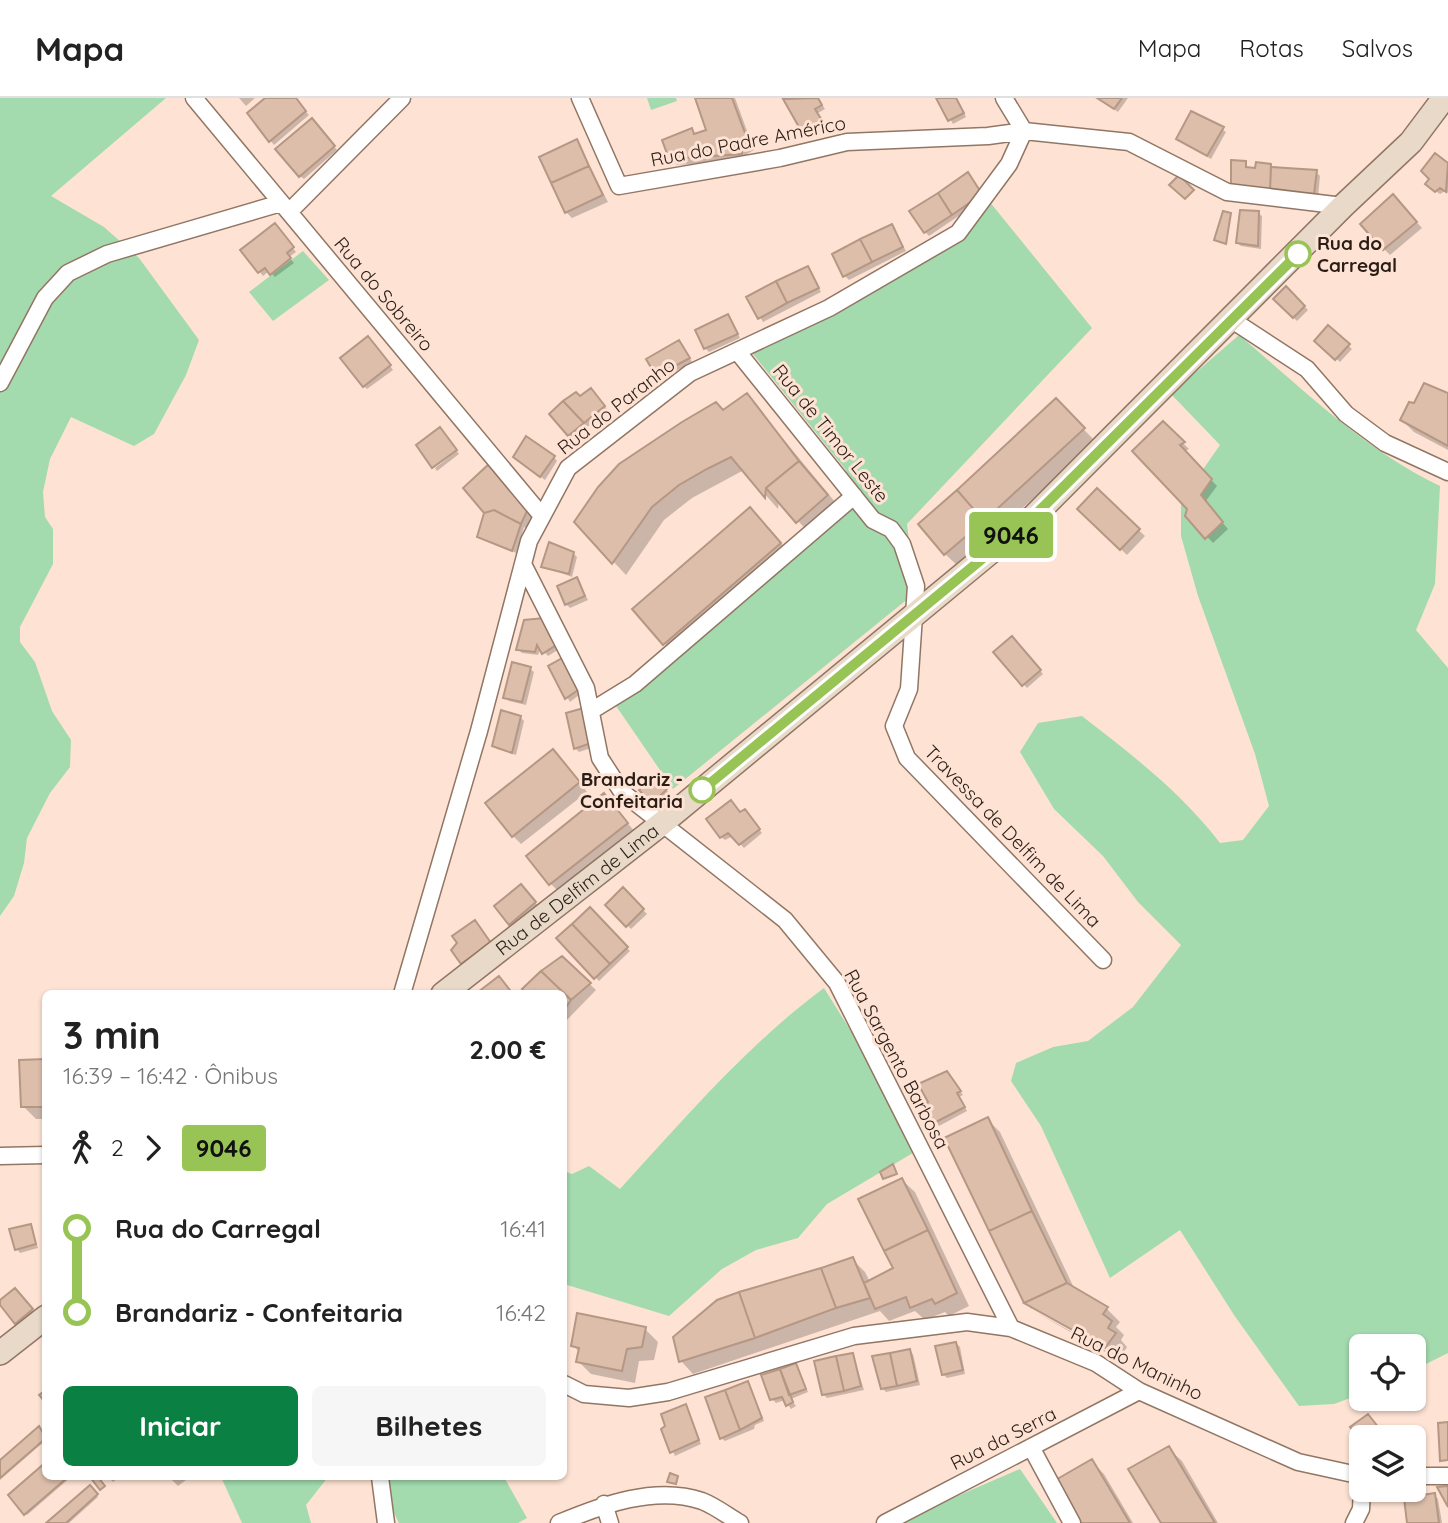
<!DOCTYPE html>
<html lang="pt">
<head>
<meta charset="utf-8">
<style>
  :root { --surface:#fff; --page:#f6f6f6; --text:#222; --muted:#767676; --line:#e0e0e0; --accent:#0b8043 }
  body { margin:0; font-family:Quicksand,sans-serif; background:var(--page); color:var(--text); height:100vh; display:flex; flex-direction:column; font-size:26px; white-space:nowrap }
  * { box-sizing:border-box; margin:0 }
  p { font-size:23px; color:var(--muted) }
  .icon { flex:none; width:38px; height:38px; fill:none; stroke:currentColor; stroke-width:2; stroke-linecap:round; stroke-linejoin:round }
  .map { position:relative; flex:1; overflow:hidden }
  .side { position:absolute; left:42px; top:892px; width:525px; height:490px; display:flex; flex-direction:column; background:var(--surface); border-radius:10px; box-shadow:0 2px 5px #0004 }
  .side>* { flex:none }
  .badge { padding:0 14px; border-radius:5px; font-size:24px; line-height:46px }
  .controls { position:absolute; left:1349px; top:1236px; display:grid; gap:14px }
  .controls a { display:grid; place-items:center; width:77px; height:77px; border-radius:10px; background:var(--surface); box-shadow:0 2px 5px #0004; font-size:35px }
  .map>.badge { position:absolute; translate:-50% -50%; box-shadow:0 0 0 4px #fff }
  .legs { display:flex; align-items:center; gap:10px; height:77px; padding:0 21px; font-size:23px }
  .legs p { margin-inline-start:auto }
  .summary { display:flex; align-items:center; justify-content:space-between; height:119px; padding:0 21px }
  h1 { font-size:38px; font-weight:700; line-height:52px }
  .action { display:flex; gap:14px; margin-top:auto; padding:14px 21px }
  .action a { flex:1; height:80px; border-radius:10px; background:var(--accent); color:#fff; font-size:28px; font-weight:700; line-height:80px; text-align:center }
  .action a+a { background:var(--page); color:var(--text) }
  ul { padding:0 21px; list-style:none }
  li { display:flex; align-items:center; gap:24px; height:84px; font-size:26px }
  li i { display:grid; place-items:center; width:10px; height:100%; margin:0 9px; background:currentColor }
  li i::after { content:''; width:18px; height:18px; margin:-9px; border:5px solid; border-radius:50%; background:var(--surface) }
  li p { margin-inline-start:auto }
  li:first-child i { background:linear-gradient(#0000 50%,currentColor 0) }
  li:last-child i { background:linear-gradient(currentColor 50%,#0000 0) }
  header { display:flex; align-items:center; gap:42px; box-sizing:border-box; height:98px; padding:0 35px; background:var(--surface); border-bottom:2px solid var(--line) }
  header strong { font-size:33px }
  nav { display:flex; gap:38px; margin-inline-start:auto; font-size:24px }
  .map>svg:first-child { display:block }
  .green { fill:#a3daae }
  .shadow { fill:#0003 }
  .building { fill:#ddbeab; stroke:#b59784; stroke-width:2 }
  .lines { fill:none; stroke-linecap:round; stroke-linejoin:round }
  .minor-casing { stroke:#927664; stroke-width:19 }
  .secondary-casing { stroke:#927664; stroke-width:26 }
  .minor { stroke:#fff; stroke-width:16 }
  .secondary { stroke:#e8d9c8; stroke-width:23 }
  .line-1-casing { stroke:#fff; stroke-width:16 }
  .line-1 { stroke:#98c455; stroke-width:10 }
  .stop-1-dot { fill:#fff; stroke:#98c455; stroke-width:3.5 }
  .labels { text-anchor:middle; stroke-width:6; stroke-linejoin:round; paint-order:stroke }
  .street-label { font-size:19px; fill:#291d16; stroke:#fee3d4 }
  .stop-label { font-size:19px; font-weight:bold; fill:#291d16; stroke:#fee3d4; text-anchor:start }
</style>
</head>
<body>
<header>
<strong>Mapa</strong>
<nav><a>Mapa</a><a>Rotas</a><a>Salvos</a></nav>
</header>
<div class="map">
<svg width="1448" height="1425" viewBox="0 0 1448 1425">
  <rect width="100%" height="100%" fill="#fee3d4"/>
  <path class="green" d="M0,0H166L51,98L104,129L139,160L199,242L186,277L154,336L134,348L71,319L50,361L43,394L45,419L53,431V466L20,529V544L35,564L52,613L71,642L70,669L50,695L27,740L24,765L14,798L0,818Z
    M647,0H676L677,3L651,12Z
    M989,103L1092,230L907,426L915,495L673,691L614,605L857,400L845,371L745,246L917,158Z
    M303,153L329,182L273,223L249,194Z
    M1239,237C1303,291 1363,351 1440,388L1435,486L1416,532L1448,570V1255L1414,1272V1248H1362L1361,1296L1334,1306L1299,1308L1234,1217L1180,1132L1110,1180L1041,1028L1011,983L1016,965L1053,949L1088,943L1133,909L1181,847L1138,804L1103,758L1054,711L1020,654L1038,625L1082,618C1132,657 1181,694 1220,745L1243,742L1269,708L1255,656L1198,498L1181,438V403L1220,347L1171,296Z
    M824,890L923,1049L827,1106L798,1140L756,1152L722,1171L669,1218L564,1186V1073L572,1076L589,1068L620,1091C684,1021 748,946 824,890Z
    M1020,1371L1057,1425H895Z
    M221,1379H328L306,1407L311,1425H242Z
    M376,1379H504L527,1420L518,1425H399Z"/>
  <path class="shadow" d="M239,0H255L246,8Z
    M267,0H294L309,17L274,47L249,16Z
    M697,0H735L754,52L747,56L748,62L677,67L671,60L691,32L696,37L708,33Z
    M788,0H818L825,11L818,15L825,28L809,38L785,1Z
    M938,0H957L966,19L953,26Z
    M1098,0H1128L1118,14Z
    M315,26L337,52L304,81L300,78Z
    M1222,31L1226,34L1211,61L1178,41Z
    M576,43L608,104L572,120L566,114Z
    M1436,57L1448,68V95L1445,93L1440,96L1431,90Z
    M1245,65L1249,71L1256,72L1257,66L1316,74L1320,78L1318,99L1236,91Z
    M971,80L985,100L929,138L925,134Z
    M1399,105L1422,130L1390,157L1384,151Z
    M1258,115L1262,118L1261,151L1241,148L1237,145Z
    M1230,117L1227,146L1217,143Z
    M891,128L906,153L849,182L845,178Z
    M278,131L296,154L289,159L294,165L275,179L269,173L263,178L243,152Z
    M808,170L821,194L763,224L749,200Z
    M1286,190L1308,212L1297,223L1275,201Z
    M728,218L740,240L709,254L705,250Z
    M1328,229L1352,251L1340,264L1316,243Z
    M372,244L393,272L367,291L364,288Z
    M683,248L692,264L661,281L658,277Z
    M594,296L608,312L573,341L552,316Z
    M747,297L840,410L810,436L779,402L778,411L744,372L692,400L664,422L626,477L576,424Z
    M1448,299V352L1414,334L1402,322Z
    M1056,303L1096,344L958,468L945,456Z
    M1163,325L1189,351L1184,354L1217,388L1205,404L1228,431L1213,445L1187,417L1189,411Z
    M457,353L459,356L437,373L435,370Z
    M554,359L557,363L545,382L519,363Z
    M490,367L534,416L527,431L524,429L516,455L479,439L486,415Z
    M1097,393L1145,438L1127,457L1079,411Z
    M763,424L793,459L677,559L634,511Z
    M573,455L577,459L572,479L543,468Z
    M577,481L588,502L570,510L566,506Z
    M525,523L561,550L548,558L541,550L538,557L522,555L518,551Z
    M1012,540L1043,576L1027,590L996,555Z
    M550,569L583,594L570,604Z
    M530,571L534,574L526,607L509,603L505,599Z
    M568,616L597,648L579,654L575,650Z
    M520,619L524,623L516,657L497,651L493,647Z
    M561,661L587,694L521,746L513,738Z
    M660,684L670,696L657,708L641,692Z
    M612,706L635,734L559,794L551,786Z
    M740,716L748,717L762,735L744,750L733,738L725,742L721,739Z
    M525,792L539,809L514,829L497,808Z
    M623,792L647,816L631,831L607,807Z
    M590,812L630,853L599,883L558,840Z
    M562,860L596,892L564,925V896H530Z
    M46,963V1021H36L23,1008Z
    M950,979L963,997L959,999L967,1013L939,1028L926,1007Z
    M987,1021L1000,1034L1075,1192L1107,1211L1120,1224L1116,1229L1124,1237L1121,1242L1127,1249L1119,1262L1034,1213L1112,1256L1114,1253L1032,1208V1211L1025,1204Z
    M902,1082L915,1094L969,1208L949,1218L945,1214L925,1222L915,1213L889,1223L880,1213L693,1276L681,1263L852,1161L865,1174L870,1184L895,1171Z
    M30,1128L38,1150L20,1155L17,1151Z
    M19,1196L35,1216L20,1228L16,1225Z
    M645,1231L658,1244L654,1262L639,1263L635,1285L591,1276L578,1263L580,1255L573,1247Z
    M956,1245L960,1249L965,1276L947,1280L943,1276Z
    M909,1253L913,1256L920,1287L886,1294L882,1290Z
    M853,1257L864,1292L827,1300L823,1296Z
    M796,1267L808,1294L791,1301L796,1308L791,1311L785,1302L776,1305L772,1301Z
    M748,1285L764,1323L755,1327L754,1331L725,1343L721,1340Z
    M685,1308L701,1346L675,1358L663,1332Z
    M38,1331L46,1342L0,1382V1364Z
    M1169,1351L1182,1363L1218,1425H1163Z
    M1091,1363L1104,1376L1133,1425H1078Z
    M46,1379H71L27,1417L10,1397Z
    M108,1379H119L113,1384Z
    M169,1379H190L178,1388Z
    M90,1389L98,1399L69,1425H49Z
    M1434,1397L1438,1401L1442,1425H1409Z"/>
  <path class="building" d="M265,0H296L306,13L269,44L247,15Z
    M695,0H732L749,46L742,50V56L669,61L662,42L692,30L694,36L706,32Z
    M818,0L822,7L815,11L823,24L803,36L783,1Z
    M936,0H956L964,15L948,23Z
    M1097,0H1122L1114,11Z
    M1191,13L1224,29L1207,58L1176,41Z
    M312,20L335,48L299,79L275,51Z
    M577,41L589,68L551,85L539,59Z
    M1435,55L1448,65L1446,94L1440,90L1435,94L1425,86L1429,81L1421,73Z
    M1231,62L1246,63V69L1255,70L1256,64L1271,66L1270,93L1231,88Z
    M589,68L603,97L565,115L551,85Z
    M1271,69L1317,72L1314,96L1270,93Z
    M968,74L982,96L952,117L938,95Z
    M1179,77L1194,92L1185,101L1169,87Z
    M938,95L952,117L924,135L909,113Z
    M1393,96L1417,124L1383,152L1360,126Z
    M1240,112L1259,113L1258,148L1236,145Z
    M1223,113L1231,115L1226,146L1214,142Z
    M275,125L294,149L287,155L291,160L270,177L265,170L258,175L240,152Z
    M892,126L903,149L872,164L860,141Z
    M860,141L872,164L843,179L832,156Z
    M808,168L819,190L787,205L776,183Z
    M776,183L787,205L758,221L746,199Z
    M1286,188L1305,208L1293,220L1273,201Z
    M728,216L738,236L704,251L695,232Z
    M1328,227L1350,246L1335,262L1314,243Z
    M368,238L391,267L363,289L340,260Z
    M679,242L690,260L656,278L646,261Z
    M1424,285L1448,295V348L1400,322L1409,304L1414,305Z
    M591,290L605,308L584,325L563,303L576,294L580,298Z
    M747,295L799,363L766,390L765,400L731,359L707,371L679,387L652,409L612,466L574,424L598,389L619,366L682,324L716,304L723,312Z
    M1056,300L1085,330L984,423L957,392Z
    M563,303L584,325L568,338L549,316Z
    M1163,323L1185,344L1180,347L1212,381L1201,397L1223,424L1205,441L1185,418L1187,411L1132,353Z
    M440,329L457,352L432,370L416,347Z
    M526,338L555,358L540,379L513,359Z
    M799,363L828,397L796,425L766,390Z
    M490,365L529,409L521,426L494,412L484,415L463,390Z
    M1097,390L1140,431L1120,452L1077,411Z
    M957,392L984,423L944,457L918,426Z
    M750,409L781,445L663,547L632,511Z
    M494,412L521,426L512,453L477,439L484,415Z
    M549,444L574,454L569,476L541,469Z
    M577,479L585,498L565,507L557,488Z
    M544,520L558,546L542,556L537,547L535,554L516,552L524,522Z
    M1012,538L1041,572L1022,588L993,554Z
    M564,559L581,590L565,601L548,568Z
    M512,564L531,569L522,604L503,600Z
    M587,609L594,644L574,651L566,615Z
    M501,612L521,618L512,655L492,648Z
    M553,651L580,684L512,739L485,705Z
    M656,678L667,691L652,706L639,692Z
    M604,695L628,725L549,787L526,758Z
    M731,702L740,714L745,711L760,731L739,747L728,735L720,740L706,721Z
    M521,786L536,804L509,827L494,808Z
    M623,789L644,811L626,829L605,807Z
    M590,809L628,849L610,866L572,826Z
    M475,822L491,845L461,866L451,852L457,845L452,838Z
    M572,826L610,866L594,881L556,840Z
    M562,858L591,885L571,902L541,873Z
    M541,873L571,902L564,912V896H528L522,891Z
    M499,878L513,896H480L478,894Z
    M46,961V1009H21L19,962Z
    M947,973L961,993L957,995L965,1009L934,1025L924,1007L928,1004L918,986Z
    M988,1019L1032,1113L989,1133L944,1040Z
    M893,1066L897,1076L883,1081L880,1074Z
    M902,1080L928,1132L884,1153L858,1101Z
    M1032,1113L1067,1185L1024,1205L989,1133Z
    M31,1126L36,1146L15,1152L9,1131Z
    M928,1132L957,1195L935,1206L932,1201L910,1210L906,1199L875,1211L864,1185L893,1170L884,1153Z
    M853,1159L870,1200L836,1210L821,1170Z
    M821,1170L836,1210L755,1240L739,1194Z
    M1067,1185L1108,1209L1103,1216L1112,1223L1108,1230L1116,1235L1105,1250L1024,1205Z
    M15,1190L33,1211L15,1226L0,1207V1202Z
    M739,1194L755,1240L679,1264L673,1239L717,1202Z
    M577,1215L646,1229L642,1249L627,1251L622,1273L576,1264L579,1250L571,1248Z
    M956,1244L963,1272L942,1277L935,1248Z
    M910,1251L917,1283L897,1288L890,1255Z
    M853,1255L861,1288L844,1293L836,1258Z
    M890,1255L897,1288L881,1291L872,1258Z
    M836,1258L844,1293L822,1297L814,1263Z
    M796,1265L806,1291L789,1297L780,1271Z
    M780,1271L793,1304L786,1308L782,1299L770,1302L761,1277Z
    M748,1283L762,1320L740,1332L725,1292Z
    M46,1292V1305L39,1297Z
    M725,1292L740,1332L720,1341L705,1299Z
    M686,1306L699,1342L670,1355L661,1331L665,1328L661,1316Z
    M1368,1316L1386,1339H1362V1344L1350,1329Z
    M1448,1324V1362L1440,1363L1438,1325Z
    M39,1328L46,1340L0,1380V1362Z
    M1169,1348L1215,1425H1161L1128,1371Z
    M1092,1361L1130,1425H1076L1052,1384Z
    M46,1364V1379H68L24,1417L8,1397Z
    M670,1375L678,1378L676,1386L667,1384Z
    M90,1379H98L105,1388L100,1392Z
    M90,1387L98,1396L66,1425H46Z
    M1448,1388V1409L1437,1389Z
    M1435,1395L1439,1425H1407L1404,1400Z"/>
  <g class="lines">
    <g class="minor-casing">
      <path id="minor" d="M194,0L542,418
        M580,0L619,88L780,60L847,44L988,38L1024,33L1129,44L1227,94L1343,108
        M1004,0L1024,33
        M289,114L402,0
        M1232,222L1307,271L1346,316L1385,345L1448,374
        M737,253L873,422L891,431L902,446L916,488L909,591L894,628L907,660L1103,862
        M0,285L45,200L68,175L107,156L281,105
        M523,466L586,590L600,660L622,694L785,822L837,885L1011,1230
        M591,613L635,586L854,398
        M402,896L479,633L529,443L568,370L690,275L829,210L958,135L1009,66L1024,33
        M0,1058L46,1057
        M564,1286L584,1296L629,1300L668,1294L854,1238L967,1224L1011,1230L1096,1265L1139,1293L1298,1364L1362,1378
        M1031,1349L1072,1425
        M1414,1378H1448
        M380,1379L386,1425
        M604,1406L610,1425
        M559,1425C602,1407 655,1387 702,1403C715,1408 728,1418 740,1425
        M885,1425L1139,1293
        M1354,1425L1361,1411L1362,1391"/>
    </g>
    <g class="secondary-casing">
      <g id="secondary">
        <path id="s1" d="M443,896L661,726L1034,418L1343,108L1411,44L1444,0"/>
        <path d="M0,1255L46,1219"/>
      </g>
    </g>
    <use href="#minor" class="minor"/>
    <use href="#secondary" class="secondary"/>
  </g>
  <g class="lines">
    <g class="line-1-casing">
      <path id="line-1" d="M702,692L1034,418L1298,156"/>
    </g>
    <use href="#line-1" class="line-1"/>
  </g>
  <g class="stop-1-dot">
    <circle cx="1298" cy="156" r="12"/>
    <circle cx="702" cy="692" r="12"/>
  </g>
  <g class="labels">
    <g class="street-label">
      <text transform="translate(748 43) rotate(-11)" y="7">Rua do Padre Américo</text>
      <text transform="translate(384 196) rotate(50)" y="7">Rua do Sobreiro</text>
      <text transform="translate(616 308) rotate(-38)" y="7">Rua do Paranho</text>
      <text transform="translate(831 335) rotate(51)" y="7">Rua de Timor Leste</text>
      <text transform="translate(1013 738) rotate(46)" y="7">Travessa de Delfim de Lima</text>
      <text dy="7" stroke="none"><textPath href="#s1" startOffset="170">Rua de Delfim de Lima</textPath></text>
      <text transform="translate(897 961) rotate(62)" y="7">Rua Sargento Barbosa</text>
      <text transform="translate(1137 1265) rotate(26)" y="7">Rua do Maninho</text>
      <text transform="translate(1003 1340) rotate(-27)" y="7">Rua da Serra</text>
    </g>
    <g class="stop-label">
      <text x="1317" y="152">Rua do<tspan x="1317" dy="22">Carregal</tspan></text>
      <text x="683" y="688" text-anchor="end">Brandariz -<tspan x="683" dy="22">Confeitaria</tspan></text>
    </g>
  </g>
</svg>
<div class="controls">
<a><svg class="icon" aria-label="locate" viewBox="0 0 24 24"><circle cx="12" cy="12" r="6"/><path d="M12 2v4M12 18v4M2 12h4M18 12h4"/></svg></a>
<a><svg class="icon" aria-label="layers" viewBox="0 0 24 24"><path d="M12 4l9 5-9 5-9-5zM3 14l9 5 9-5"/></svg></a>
</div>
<b class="badge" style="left:1011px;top:437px;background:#98c455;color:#111">9046</b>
<section class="side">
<div class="summary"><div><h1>3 min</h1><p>16:39 – 16:42 · Ônibus</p></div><b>2.00 €</b></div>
<div class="legs"><svg class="icon" aria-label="walk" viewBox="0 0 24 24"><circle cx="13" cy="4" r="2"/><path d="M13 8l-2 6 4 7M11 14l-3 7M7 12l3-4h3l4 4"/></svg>2<svg class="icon" aria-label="forward" viewBox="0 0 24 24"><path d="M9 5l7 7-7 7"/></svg><b class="badge" style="background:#98c455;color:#111">9046</b></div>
<ul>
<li><i style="color:#98c455"></i><b>Rua do Carregal</b><p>16:41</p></li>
<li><i style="color:#98c455"></i><b>Brandariz - Confeitaria</b><p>16:42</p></li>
</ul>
<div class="action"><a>Iniciar</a><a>Bilhetes</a></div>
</section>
</div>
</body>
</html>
